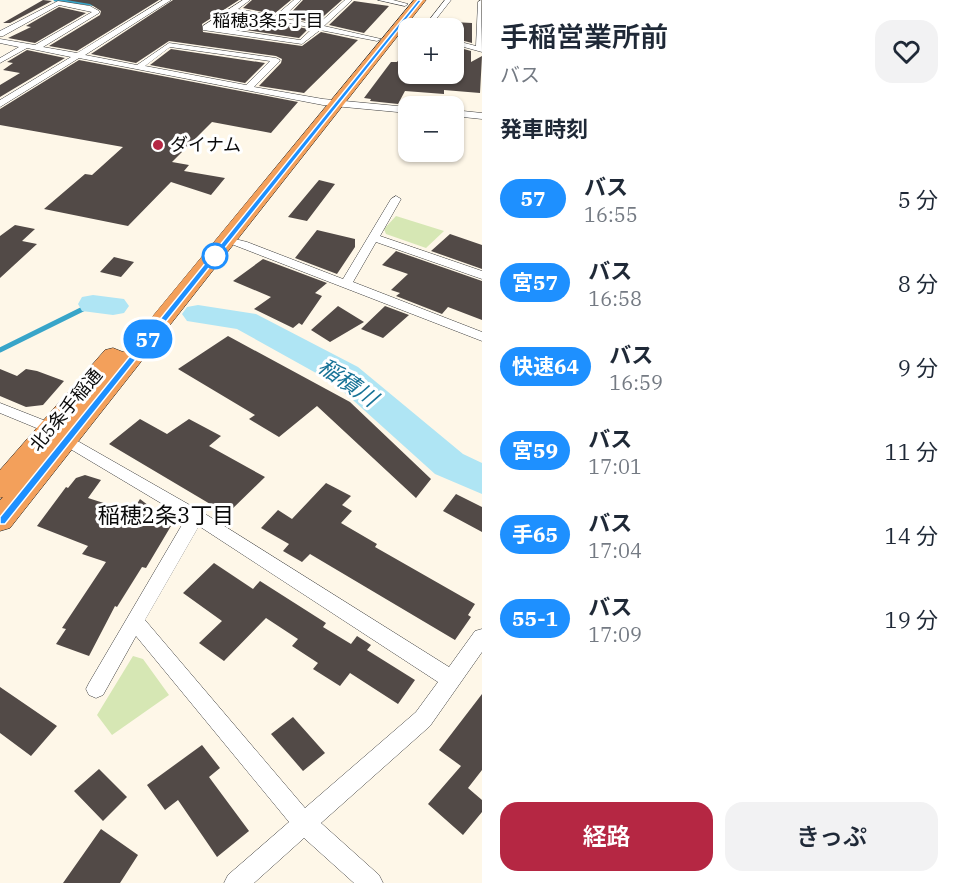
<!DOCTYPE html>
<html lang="ja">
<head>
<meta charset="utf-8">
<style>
  :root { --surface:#fff; --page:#f2f2f3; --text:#1f2937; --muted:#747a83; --accent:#b52743 }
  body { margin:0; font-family:"IBM Plex Serif","Noto Sans JP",serif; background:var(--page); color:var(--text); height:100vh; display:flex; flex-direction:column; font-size:22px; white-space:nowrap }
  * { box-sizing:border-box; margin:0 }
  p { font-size:20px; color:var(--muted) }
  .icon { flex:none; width:33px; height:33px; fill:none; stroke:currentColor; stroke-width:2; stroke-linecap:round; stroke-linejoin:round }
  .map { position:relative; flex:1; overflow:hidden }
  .panel { display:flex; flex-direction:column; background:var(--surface); width:474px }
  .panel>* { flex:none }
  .badge { padding:0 12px; border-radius:20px; font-size:21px; line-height:39px }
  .controls { position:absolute; left:398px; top:18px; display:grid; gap:12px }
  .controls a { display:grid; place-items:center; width:66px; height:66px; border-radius:12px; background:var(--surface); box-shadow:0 2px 4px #0004; font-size:30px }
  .map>.badge { position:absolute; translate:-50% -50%; box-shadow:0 0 0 3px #fff }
  h2 { padding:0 18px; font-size:22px; line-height:54px }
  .round { display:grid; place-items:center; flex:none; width:63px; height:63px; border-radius:18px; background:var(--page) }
  .summary { display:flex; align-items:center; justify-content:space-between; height:102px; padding:0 18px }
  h1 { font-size:28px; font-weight:600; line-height:45px }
  .button { display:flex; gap:12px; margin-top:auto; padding:12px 18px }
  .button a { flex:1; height:69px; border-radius:18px; background:var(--accent); color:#fff; font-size:24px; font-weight:600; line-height:69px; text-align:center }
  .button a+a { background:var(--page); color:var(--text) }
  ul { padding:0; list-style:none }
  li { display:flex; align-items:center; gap:18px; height:84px; padding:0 18px }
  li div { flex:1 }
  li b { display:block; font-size:22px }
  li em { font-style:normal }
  li .badge { min-width:66px; font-weight:700; text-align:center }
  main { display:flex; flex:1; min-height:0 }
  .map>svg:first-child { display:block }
  .green { fill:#d6e7b4 }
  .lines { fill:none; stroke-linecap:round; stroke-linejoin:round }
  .stream-far1 { stroke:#38a5c9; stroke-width:3 }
  .stream { stroke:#38a5c9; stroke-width:5 }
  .river { fill:#afe5f4; fill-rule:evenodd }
  .building { fill:#524a47 }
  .minor-casing { stroke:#3d3d3d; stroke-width:1 }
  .trunk-casing { stroke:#1b1b1b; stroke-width:1 }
  .minor { fill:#fff; fill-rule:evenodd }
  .trunk { fill:#f3a05b; fill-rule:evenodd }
  .line { fill:#1e90ff; stroke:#fff; stroke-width:1.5 }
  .poi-dot { fill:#b52743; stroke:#fff; stroke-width:2 }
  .stop-dot { fill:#fff; stroke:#1e90ff; stroke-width:3 }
  .labels { text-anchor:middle; stroke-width:6; stroke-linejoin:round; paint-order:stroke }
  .far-neighbourhood-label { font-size:18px; fill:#0a0a0a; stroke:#fff }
  .far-poi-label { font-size:18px; fill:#0a0a0a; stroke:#fff; text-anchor:start }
  .far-street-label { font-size:18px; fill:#0a0a0a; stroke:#fff }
  .water-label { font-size:22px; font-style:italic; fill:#187397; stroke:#fff }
  .neighbourhood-label { font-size:22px; fill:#0a0a0a; stroke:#fff }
</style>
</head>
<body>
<main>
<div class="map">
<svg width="482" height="883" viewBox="0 0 482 883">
  <rect width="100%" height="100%" fill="#fef7e8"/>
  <path class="green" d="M396,216L444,231L426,248L386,234L384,229Z
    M133,656L143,659L169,695L112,735L97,715Z"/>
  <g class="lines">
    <path class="stream-far1" d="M55,0L99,5
      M417,28L420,24
      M408,40L406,43L408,44"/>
    <path class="stream" d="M0,350L93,304"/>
    <path class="river" d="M93,295L124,299L129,306L124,313L113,315L82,311L78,304L82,297Z
      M198,305L256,314L358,367L463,454L482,463V494L435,474L334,383L237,329L187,321L182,314L187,307Z"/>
  </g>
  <path class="building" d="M43,0L52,1L10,23H3Z
    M66,0H159L77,51L49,46L100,15L101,11L90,4Z
    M173,0H239L202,24L203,32L302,46L321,32L358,40L304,93L259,86L281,63L282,59L276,56L169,41L136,63L91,54Z
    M252,0H291L274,14L243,8Z
    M303,0H342L316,23L287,17Z
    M354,1L389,6L364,33L329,25Z
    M59,7L86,13L35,43L8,38L31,27L26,26Z
    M235,14L308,29L299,38L219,26Z
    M453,22L472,23V43L453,38Z
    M453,46L471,51V62L482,56L480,93L444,90V94L405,91L398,104L370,101L371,99L364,98L391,62H397L408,47V74H453Z
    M171,49L265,63L245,83L150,65Z
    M27,50L65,58L0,97V85L20,73L3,70L13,63L7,62Z
    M79,60L298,102L271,133L212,122L172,162L189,165L184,171L225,178L211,195L171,182L128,226L44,209L85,174L92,175L123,147L0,125V109Z
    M319,180L335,184L307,221L288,217Z
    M15,225L35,229L22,241L37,244L0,278V236Z
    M317,230L355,239V247L337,274L295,258Z
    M450,234L482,245V269L431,251Z
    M396,251L482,281V320L448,307L442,314L396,296L400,293L391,290L408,274L382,265Z
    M114,257L134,262L121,277L100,272Z
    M263,259L327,283L315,293L322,296L302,325L299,323L293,328L254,309L271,297L233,281Z
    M338,306L364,322L330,342L311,330Z
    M385,306L409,315L383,338L361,329Z
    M228,336L350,402L431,479L416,498L317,406L279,437L249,419L255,415L178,369Z
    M0,369L17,376L26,369L37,371L64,381L43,405L26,407L0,396Z
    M140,419L167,434L189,419L221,436L209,446L265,477L227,514L109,444Z
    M85,475L101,480L88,498L132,512L140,499L153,509L148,519L171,526L146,568L142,567L117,607L115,606L89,656L56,644L66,629L62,628L106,562L82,554L88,546L37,526L66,487L68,488L76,478Z
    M326,483L351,496L342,505L352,511L341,523L377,544L375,547L475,604L468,615L471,617L455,640L310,554L302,562L283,551L289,544L261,528L278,510L292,519Z
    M456,494L482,507V532L443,511Z
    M214,563L253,589L260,581L326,623L323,627L351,644L357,636L371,645L367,650L415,680L398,704L350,673L340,686L313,669L318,663L292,646L298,639L266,618L224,661L199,643L222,621L183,593Z
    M0,687L57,726L31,756L0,733Z
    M482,694V770L468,788L482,800V812L463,835L428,804L461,766L439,750Z
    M293,717L325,753L303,771L271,734Z
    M202,745L220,768L209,777L249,831L217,857L178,800L165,810L147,785Z
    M99,769L127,797L103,821L74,791Z
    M101,829L138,855L120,883H63Z"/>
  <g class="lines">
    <g class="minor-casing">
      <path id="minor" d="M163,0H171L85,55L137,65L169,43L276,58L280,60L279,62L254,87L323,99L408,107V113L323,105L79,58L0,107V100L71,57L27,48L0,63V58L19,47L0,43V39L35,45L92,12L59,5L3,36H0V31L58,1L90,6L99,11V13L43,47L77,53ZM170,47L270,61L246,85L145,66Z
        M243,0H250L238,9L275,16L294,0H301L282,18L317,25L345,0H352L324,26L381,39L377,41L320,30L302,44L203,30V26ZM234,12L313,28L300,40L213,27Z
        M378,0H393L408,4L405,6Z
        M445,0H451L429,28H423Z
        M481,0L482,52L453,44V40L476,46L478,2Z
        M453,110L482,113V119L453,116Z
        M396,196L401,199L380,236L482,271V279L376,242L353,282L482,332V341L221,240L227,237L247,242L343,279L391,199Z
        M0,403L56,425L58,429L51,434L0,413Z
        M67,435L202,512L449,667L475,631L482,629V652L430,726L321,823L379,875L383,883H354L304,838L254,883H224L228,875L289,822L136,636L103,695L96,698L89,695L86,689L89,683L186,518L62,444L60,440L62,436ZM199,526L438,682L416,712L305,808L145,620Z"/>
    </g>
    <g class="trunk-casing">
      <path id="trunk" d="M414,0H426L10,528L0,531V500L3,497L0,498V470L105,350L113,348L123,352Z"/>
    </g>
    <use href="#minor" class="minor"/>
    <use href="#trunk" class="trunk"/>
  </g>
  <path class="line" d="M418,0H422L5,524H0V517Z"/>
  <circle class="poi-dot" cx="158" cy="145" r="6"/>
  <circle class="stop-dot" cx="215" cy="256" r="12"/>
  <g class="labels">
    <g class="far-neighbourhood-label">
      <text x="268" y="27">稲穂3条5丁目</text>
    </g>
    <g class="far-poi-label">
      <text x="170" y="151">ダイナム</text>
    </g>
    <g class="far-street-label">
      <text transform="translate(66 410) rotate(-50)" y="6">北5条手稲通</text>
    </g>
    <g class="water-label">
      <text transform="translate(348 382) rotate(35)" y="8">稲積川</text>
    </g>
    <g class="neighbourhood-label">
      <text x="166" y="523">稲穂2条3丁目</text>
    </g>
  </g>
</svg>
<div class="controls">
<a>+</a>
<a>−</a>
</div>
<b class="badge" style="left:148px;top:339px;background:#1e90ff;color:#fff">57</b>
</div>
<section class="panel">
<div class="summary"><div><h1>手稲営業所前</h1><p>バス</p></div><a class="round"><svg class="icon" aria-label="heart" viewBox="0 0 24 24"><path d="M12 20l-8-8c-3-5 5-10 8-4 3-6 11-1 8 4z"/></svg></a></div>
<h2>発車時刻</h2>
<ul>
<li><span class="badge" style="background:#1e90ff;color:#fff">57</span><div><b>バス</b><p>16:55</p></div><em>5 分</em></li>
<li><span class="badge" style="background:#1e90ff;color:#fff">宮57</span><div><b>バス</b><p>16:58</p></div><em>8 分</em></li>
<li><span class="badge" style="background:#1e90ff;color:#fff">快速64</span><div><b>バス</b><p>16:59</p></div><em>9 分</em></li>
<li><span class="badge" style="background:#1e90ff;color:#fff">宮59</span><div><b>バス</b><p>17:01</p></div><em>11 分</em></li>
<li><span class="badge" style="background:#1e90ff;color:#fff">手65</span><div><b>バス</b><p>17:04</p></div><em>14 分</em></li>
<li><span class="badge" style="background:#1e90ff;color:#fff">55-1</span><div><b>バス</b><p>17:09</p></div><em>19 分</em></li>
</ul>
<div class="button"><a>経路</a><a>きっぷ</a></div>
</section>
</main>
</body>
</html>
